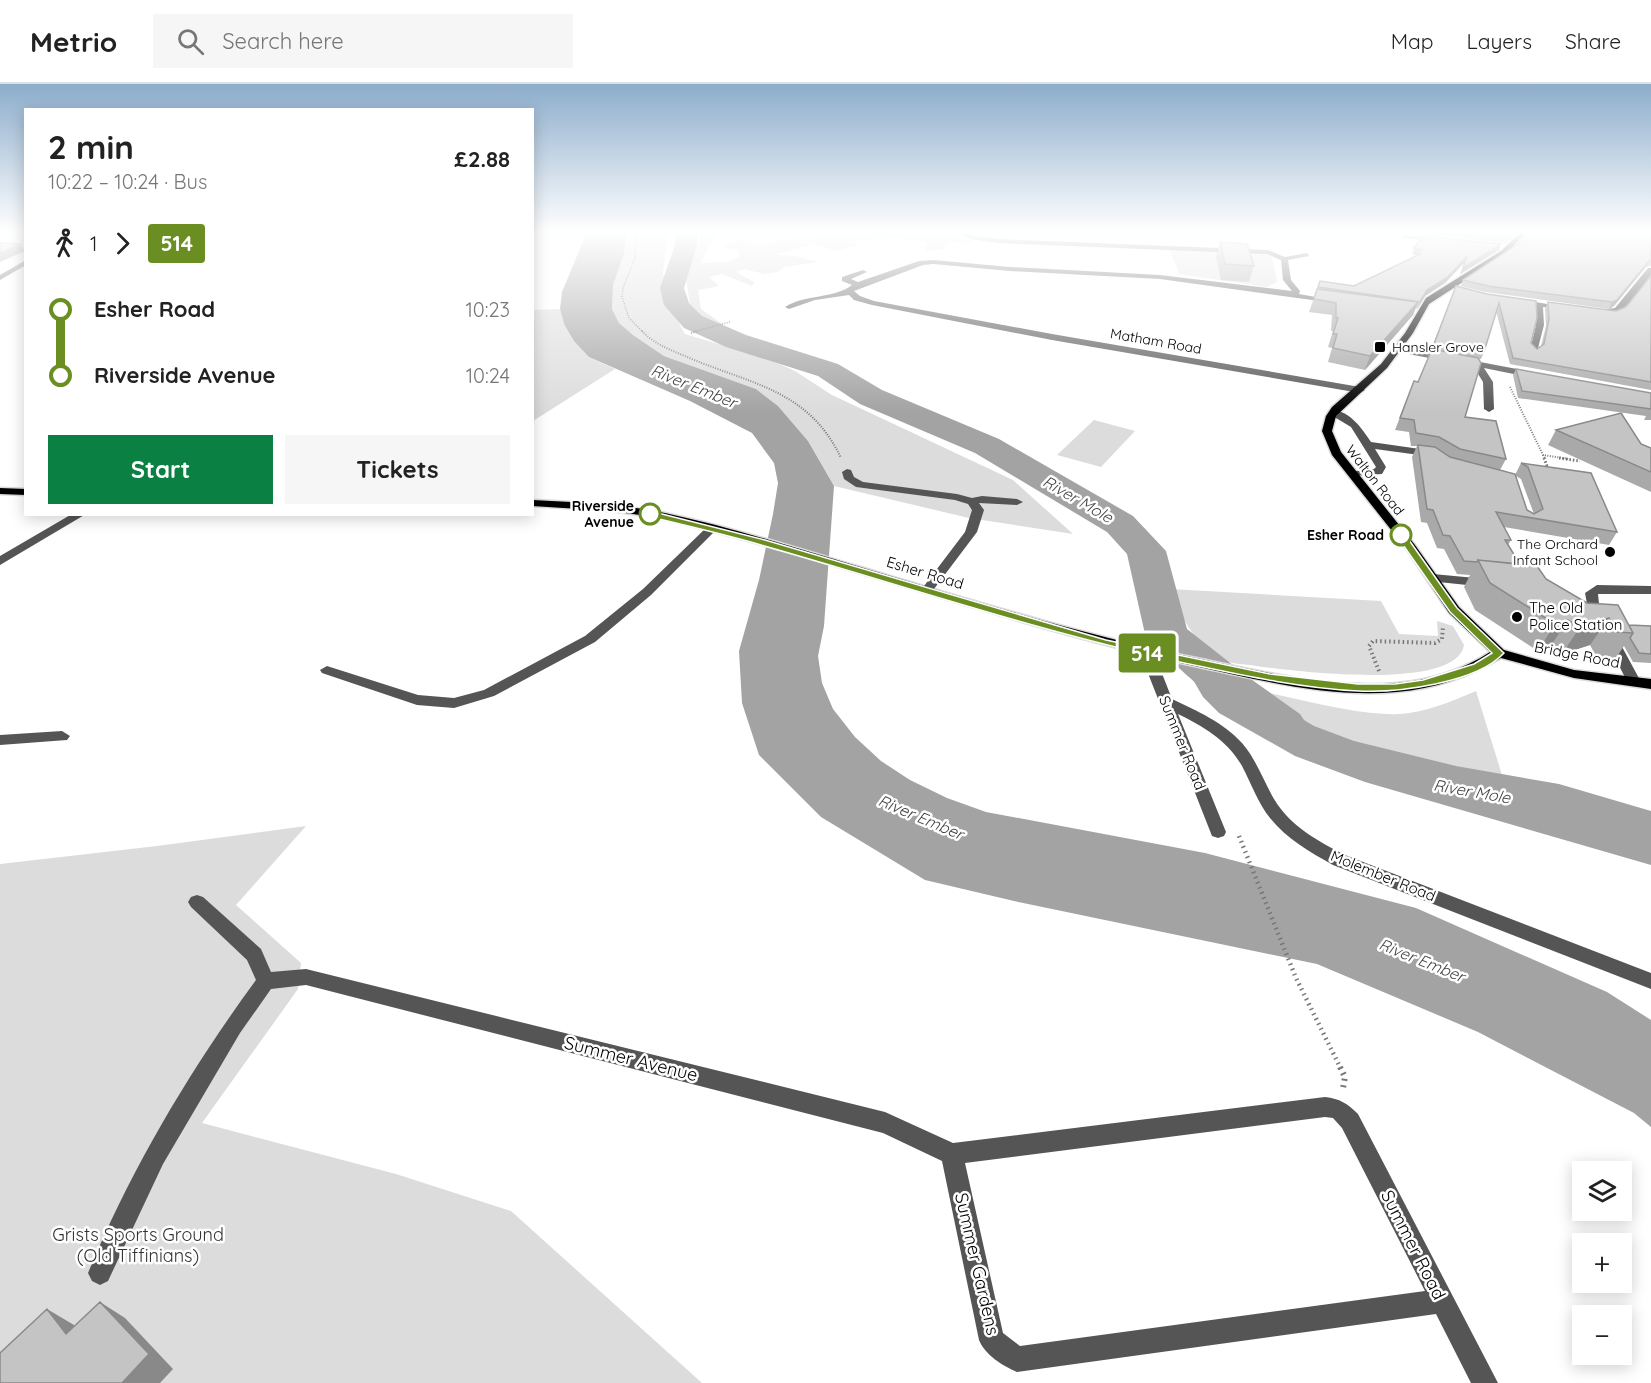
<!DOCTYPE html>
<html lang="en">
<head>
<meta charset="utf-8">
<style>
  :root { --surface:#fff; --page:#f6f6f6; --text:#222; --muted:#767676; --line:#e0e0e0; --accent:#0b8043 }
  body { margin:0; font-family:Quicksand,sans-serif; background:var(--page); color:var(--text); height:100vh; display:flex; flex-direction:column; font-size:22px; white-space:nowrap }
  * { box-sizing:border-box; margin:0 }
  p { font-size:20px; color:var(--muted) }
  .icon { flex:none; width:33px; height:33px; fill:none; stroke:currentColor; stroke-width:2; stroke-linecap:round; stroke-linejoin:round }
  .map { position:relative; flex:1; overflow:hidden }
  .details { position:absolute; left:24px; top:24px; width:510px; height:408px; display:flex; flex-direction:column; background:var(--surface); border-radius:0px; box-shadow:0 3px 15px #0003 }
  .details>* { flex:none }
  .badge { padding:0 12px; border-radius:4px; font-size:21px; line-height:39px }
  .buttons { position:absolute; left:1572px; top:1077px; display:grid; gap:12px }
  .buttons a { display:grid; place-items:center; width:60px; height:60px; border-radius:0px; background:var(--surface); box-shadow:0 3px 15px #0003; font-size:30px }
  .map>.badge { position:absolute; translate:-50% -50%; box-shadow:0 0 0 3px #fff }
  .legs { display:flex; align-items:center; gap:9px; height:66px; padding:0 24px; font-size:20px }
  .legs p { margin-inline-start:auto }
  .summary { display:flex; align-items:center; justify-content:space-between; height:102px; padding:0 24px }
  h1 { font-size:33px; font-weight:700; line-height:45px }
  .button { display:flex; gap:12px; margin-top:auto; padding:12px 24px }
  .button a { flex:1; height:69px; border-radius:0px; background:var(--accent); color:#fff; font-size:24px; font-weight:700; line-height:69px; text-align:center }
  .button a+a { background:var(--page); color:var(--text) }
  ul { padding:0 24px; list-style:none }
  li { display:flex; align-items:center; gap:21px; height:66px; font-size:22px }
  li i { display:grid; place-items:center; width:9px; height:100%; margin:0 8px; background:currentColor }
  li i::after { content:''; width:15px; height:15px; margin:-8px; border:4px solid; border-radius:50%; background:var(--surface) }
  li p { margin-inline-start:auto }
  li:first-child i { background:linear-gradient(#0000 50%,currentColor 0) }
  li:last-child i { background:linear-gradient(currentColor 50%,#0000 0) }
  header { display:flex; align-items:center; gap:36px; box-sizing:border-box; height:84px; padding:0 30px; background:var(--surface); border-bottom:2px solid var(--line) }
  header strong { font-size:28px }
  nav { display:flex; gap:33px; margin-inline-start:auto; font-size:21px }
  .search { width:420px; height:54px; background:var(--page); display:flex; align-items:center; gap:15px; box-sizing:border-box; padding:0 21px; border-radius:0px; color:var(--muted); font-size:22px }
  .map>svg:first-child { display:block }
  .green { fill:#dcdcdc }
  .water { fill:#a3a3a3 }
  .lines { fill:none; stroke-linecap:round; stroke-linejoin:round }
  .river { fill:#a3a3a3; fill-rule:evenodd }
  .major-casing { stroke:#dbdbdb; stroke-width:3 }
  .path-far5 { stroke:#777; stroke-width:1.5; stroke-dasharray:1 1.5; stroke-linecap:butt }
  .path-far4 { stroke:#777; stroke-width:2; stroke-dasharray:1 1.5; stroke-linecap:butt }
  .path-far3 { stroke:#777; stroke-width:3; stroke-dasharray:1.5 2; stroke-linecap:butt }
  .path-far2 { stroke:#777; stroke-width:4; stroke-dasharray:1.5 3; stroke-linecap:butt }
  .path-far1 { stroke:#777; stroke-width:4.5; stroke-dasharray:1.5 4; stroke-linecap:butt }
  .path { stroke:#777; stroke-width:6; stroke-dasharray:2 4.5; stroke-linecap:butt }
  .minor { fill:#555; fill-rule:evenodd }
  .major { fill:#000; fill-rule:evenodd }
  .wall { fill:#a9a9a9; fill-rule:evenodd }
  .shaded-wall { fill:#898989 }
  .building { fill:#c4c4c4; stroke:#898989; stroke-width:1.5 }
  .line-1 { fill:#6b8e23; stroke:#fff; stroke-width:1.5 }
  .poi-dot { fill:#000; stroke:#fff; stroke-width:2 }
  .stop-1-dot { fill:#fff; stroke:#6b8e23; stroke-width:3 }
  .labels { text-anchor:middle; stroke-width:5; stroke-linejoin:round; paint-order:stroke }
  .far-street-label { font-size:14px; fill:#000; stroke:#fff }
  .far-poi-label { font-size:14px; fill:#000; stroke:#fff; text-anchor:start }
  .far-stop-label { font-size:14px; font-weight:bold; fill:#000; stroke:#fff; text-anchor:end }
  .street-label { font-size:15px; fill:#000; stroke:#fff }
  .poi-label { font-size:15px; fill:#000; stroke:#fff; text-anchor:start }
  .water-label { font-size:16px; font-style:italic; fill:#444; stroke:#fff }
  .near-street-label { font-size:18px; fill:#000; stroke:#fff }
  .near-park-label { font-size:18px; fill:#333; stroke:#fff }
</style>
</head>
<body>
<header>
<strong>Metrio</strong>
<div class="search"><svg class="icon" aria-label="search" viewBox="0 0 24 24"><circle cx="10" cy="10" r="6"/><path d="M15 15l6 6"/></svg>Search here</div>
<nav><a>Map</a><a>Layers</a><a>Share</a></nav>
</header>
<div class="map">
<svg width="1651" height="1299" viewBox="0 0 1651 1299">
  <rect width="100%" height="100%" fill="#fff"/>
  <path class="green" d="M627,147H668L663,189L669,220L685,250L766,274L795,287L832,311L1013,396L1073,450L969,434L834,402L808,357L778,322L756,305L664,272L633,251L619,239L612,225L613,201L624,170Z
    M699,147H728L713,151L719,153L709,162L701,179L729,178L740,172L738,166L724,163C735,154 745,154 757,162L786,155L815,153L817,148L848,147L862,151L911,150L934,153L948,149L974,157L967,159L949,158L944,165L926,167L927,158L898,154L855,156L858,161L836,167L814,160L774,171L795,172L819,178L784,183L778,188L764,190L745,185L736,188L754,198L752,202L722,190L709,193L719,202L698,206L701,225L739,252L691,227L686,194L701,152Z
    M1170,166L1262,169L1272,173L1277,198L1267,203L1179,190Z
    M560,225L564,240L589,273L615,285L533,337V226Z
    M1094,336L1135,347L1101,383L1057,371Z
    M1171,505L1381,517L1399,550L1438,552L1437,537L1453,542L1464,561C1457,608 1292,587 1256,582C1246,580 1229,580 1220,575C1195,560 1180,532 1171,505Z
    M1251,605C1296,614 1356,632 1401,630C1426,628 1453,617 1476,607L1502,691C1439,679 1373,668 1314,643C1292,633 1271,619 1251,605Z
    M306,742L236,821L301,879L298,905L202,1039L396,1090L511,1127L702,1299H0V780L157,762Z"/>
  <path class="water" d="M585,147H627L624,170L613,201L612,225L619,239L633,251L664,272L756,305L778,322L808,357L834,402L824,542L818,572L822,599L833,625L855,653L881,677L910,696L947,714L986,728L1205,769L1416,824L1607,908L1651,936V1043L1634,1029L1478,948L1317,880L1014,817L925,796L821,733L759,671L742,619L739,567L759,496L773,430L778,399L774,379L752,349L690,317L589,273L574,257L564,240L560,225L562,208L584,155Z
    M1192,594L1251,605L1314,642L1354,657L1456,682L1559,700L1651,727V781L1365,698L1295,672L1219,629L1203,613Z"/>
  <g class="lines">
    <path class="river" d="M675,147H697V161L684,204L689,219L702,232L746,251L838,280L882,306L999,355L1133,432L1166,467L1187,545L1248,593L1300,630L1308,642L1300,654C1295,655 1288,659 1282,658C1256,657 1175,580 1151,559L1145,550L1127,470L1107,448L975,369L860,320L818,292L726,263L684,244L664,221L660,204L675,161Z"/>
    <g class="major-casing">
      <path id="major" d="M1522,147H1528L1506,170L1429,220L1413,249L1387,284L1336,332L1332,347L1341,368L1415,461L1459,523L1504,566L1574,586L1651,595V605L1574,594L1501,574C1469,593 1434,605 1397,608C1331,614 1263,597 1199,583C1019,545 846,479 667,436C623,426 577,425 532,422V416C577,418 622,420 665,429C730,443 793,463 857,482C971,516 1084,551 1201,575C1264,588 1332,605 1397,599C1431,596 1462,586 1490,568L1449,529L1407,466L1332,371L1322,347L1326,332L1332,323L1381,280L1405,249L1426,214L1501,167Z
        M0,404L26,405V411L0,410Z"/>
    </g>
    <path class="path-far5" d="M636,147L635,174L623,204L622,213L629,234L643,248
      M693,248L730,238"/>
    <path class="path-far4" d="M642,247C653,259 670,266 685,272C748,300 808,304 841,374
      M691,249L698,247
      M1510,303L1543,371L1569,375
      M1543,371L1545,375"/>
    <path class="path-far3" d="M1544,374L1549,387
      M1559,374L1580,377"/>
    <path class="path-far2" d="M1379,587L1369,562L1373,557L1435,559L1442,555L1443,543"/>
    <path class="path-far1" d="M1239,752L1296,894L1341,985"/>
    <path class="path" d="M1340,983L1345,993L1343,1004"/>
    <path class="minor" d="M952,147L998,155L1268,166L1285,173L1307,169L1309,172L1288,176L1291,196L1300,207L1299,210L1338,217L1334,219L1160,195L1010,187L933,180L923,181L854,207L860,212L874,217L1052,250L1360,303L1365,306L1360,309L1052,256L872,221L854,216L849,211L815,216L789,225L785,223C805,210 834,215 852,201L842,197V193L863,186L867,188L851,195L858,198L919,177L933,176L1010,183L1160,191L1292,207L1283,196L1281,176L1267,170L998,159L971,155Z
      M1403,151L1441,153L1444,155L1441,157L1401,154Z
      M26,176V181L0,196V191Z
      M1648,184H1651V191C1634,212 1626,234 1595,230V226L1615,224Z
      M1518,215L1570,224L1566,226L1543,223L1544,241L1537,268L1530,266L1536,241L1535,222L1515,219V215Z
      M1396,262L1533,288L1538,291L1533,294L1484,284L1493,298L1494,325L1489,328L1484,325L1483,298L1475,285L1476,283L1393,267L1392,265Z
      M1331,327C1349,325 1362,345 1371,358L1434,367L1439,370L1434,373L1375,365L1386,383L1382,390L1349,392V388L1374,385L1376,383L1351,343L1331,331Z
      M847,385L851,386L854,393L863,398L957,410L972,414L982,412L1017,415L1023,418L1017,421L979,419L984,426L977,448L931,509L927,510L921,506L965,448L972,426L968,420L955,416L856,403L844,395L842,388Z
      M72,430H86L0,481V472Z
      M711,442L717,445L651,511L595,558L494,612L454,624L417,621L322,589L320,586L327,582L418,611L454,614L484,606L585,552L643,505L707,443Z
      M1433,490L1486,495L1492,499L1486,503L1429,497L1427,494Z
      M1597,501L1651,502V510H1598L1599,520L1641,598L1639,601H1629L1587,520L1585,509Z
      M1147,565L1154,569L1172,615C1197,627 1223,638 1242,659C1256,675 1263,696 1274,715C1290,742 1318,757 1345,771L1651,889V905L1333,781C1310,768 1287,755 1270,734C1258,719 1251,699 1242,682C1228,657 1203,642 1178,630L1226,748L1224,752L1218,754L1212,752L1140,569Z
      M62,647L70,652L67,656L0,661V651Z
      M197,811L203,813L261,865L271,888L306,885L885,1028L953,1059L1325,1013C1340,1015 1347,1019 1358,1030L1498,1299H1471L1436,1230L1017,1288C1003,1282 985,1271 979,1256L942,1077L883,1049L306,901L271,905L240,949L163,1080L108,1197L100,1201L92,1197L88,1189C131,1085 190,986 256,896L247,876L191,823L188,818L191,813ZM1325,1033L1333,1034L1342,1044L1425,1207L1020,1262L1003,1249L965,1079Z"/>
    <use href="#major" class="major"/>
  </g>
  <path class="wall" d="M1428,147H1519L1506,159L1426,150Z
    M1651,147V182L1646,183L1614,222L1609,225L1485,208L1461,202L1463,196L1518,161L1520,156Z
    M1220,158L1254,182L1249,198L1221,196L1216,173Z
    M1501,160L1499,166L1460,190L1465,178L1445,199L1425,212L1417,225L1416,224L1413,231L1365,286L1328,278L1332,264L1328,263L1333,247H1331L1332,231L1309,228L1320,197L1354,202L1414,173L1415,171L1412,170L1414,164Z
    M1651,192V306L1510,280L1496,227L1484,268L1481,275H1479L1465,333L1506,375L1500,386L1515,391L1521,379L1591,389L1617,448L1609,461L1504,443L1511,456L1508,461L1520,480L1587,519L1629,541L1651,542V579L1633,578L1624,562L1614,577L1598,576L1590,561L1562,570L1550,563L1538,567L1475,526L1464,503L1470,491L1457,490L1444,465L1437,464L1427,439L1421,438L1412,373L1417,362H1411L1409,348L1395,346L1414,297L1418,298L1456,202L1487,210L1536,217L1531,259L1537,265L1541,262L1546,242L1545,225L1548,218L1616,227L1626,223ZM1516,392L1521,395L1534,430L1527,426Z
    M1516,285L1651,309V336H1644L1646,332L1518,314L1513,291Z
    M1556,346L1641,360L1651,364V408L1548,361Z"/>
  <path class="shaded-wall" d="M1516,147H1519L1506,159L1508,154Z
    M21,160L25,167L0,178V169Z
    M1501,160L1499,166L1460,190L1463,184Z
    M1467,172L1465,178L1445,199L1425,212L1417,225L1420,218L1427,206Z
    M1649,177L1646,183L1614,222L1609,225L1612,218Z
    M1418,218L1413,231L1365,286L1370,272Z
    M1609,534L1590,561L1562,570L1580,543Z
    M1568,536L1550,563L1538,567L1555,540Z
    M100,1218L125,1234L173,1285L160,1299H122Z
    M47,1225L74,1241L93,1265L66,1250Z"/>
  <path class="building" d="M1447,147H1516L1508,154Z
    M1528,147H1651V177H1649L1617,216L1612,218L1488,202L1463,196L1520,159V156Z
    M1423,152L1501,160L1463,184L1467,172L1448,193L1427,206L1420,218L1318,203L1320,197L1354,202L1420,170L1415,169L1422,166L1414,164Z
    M1220,158L1247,160L1254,182L1225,180Z
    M0,159L21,160L0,169Z
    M1651,192V298L1513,274L1499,219L1484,268L1434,260L1456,202L1487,210L1536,217L1537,234L1531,259L1537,265L1544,260L1549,235L1548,218L1616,227L1626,223Z
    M1317,205L1418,218L1370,272L1333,264L1337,250H1333L1338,234H1336V219L1314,215Z
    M1432,265L1478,274L1481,279L1465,333L1496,337L1506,375L1460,365L1439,353L1416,349L1414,336L1400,334L1414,297L1418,298Z
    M1516,285L1651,309V325L1522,307Z
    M1621,329L1641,360L1651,364V388L1556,346Z
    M1418,361L1435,363L1450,373L1515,390L1527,426L1534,430L1543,425L1528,383L1521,379L1591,389L1617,448L1496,428L1511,456H1505L1520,480L1478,476L1477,478L1464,477L1450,452L1443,451L1433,426L1427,425Z
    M1478,476L1537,482L1546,495L1587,519L1618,521L1633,549L1617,548L1609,534L1580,543L1568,536L1555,540L1490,499Z
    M1629,541L1651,542V570L1639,569L1630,554L1633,549Z
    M100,1218L149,1270L122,1299H0V1269L47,1225L66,1250Z"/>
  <linearGradient id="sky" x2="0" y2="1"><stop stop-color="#8cadcc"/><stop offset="0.45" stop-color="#fff"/><stop offset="1" stop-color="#fff" stop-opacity="0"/></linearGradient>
  <rect width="1651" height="329" fill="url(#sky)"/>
  <path class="line-1" d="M650,427L765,456L1106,556L1270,590L1358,600H1395L1423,596L1474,580L1492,569L1450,528L1396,451L1401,448L1404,449L1457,524L1504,569C1477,599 1397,609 1358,607C1299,604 1241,591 1184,579C1040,548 902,501 761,461C723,450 684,441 646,432V428Z"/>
  <g class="poi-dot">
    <rect x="1374" y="257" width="12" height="12" rx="3"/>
    <circle cx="1610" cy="468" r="6"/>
    <circle cx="1517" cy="533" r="6"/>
  </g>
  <g class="stop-1-dot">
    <circle cx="650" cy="430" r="10"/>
    <circle cx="1401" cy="451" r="10"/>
  </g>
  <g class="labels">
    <g class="far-street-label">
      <text transform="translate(1156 257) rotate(10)" y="5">Matham Road</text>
      <text transform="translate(1375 396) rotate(52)" y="5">Walton Road</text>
    </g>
    <g class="far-poi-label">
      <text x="1392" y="268">Hansler Grove</text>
      <text x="1598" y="465" text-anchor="end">The Orchard<tspan x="1598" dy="16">Infant School</tspan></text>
    </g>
    <g class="far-stop-label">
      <text x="634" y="427">Riverside<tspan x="634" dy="16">Avenue</tspan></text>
      <text x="1384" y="456">Esher Road</text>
    </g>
    <g class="street-label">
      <text transform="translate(925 489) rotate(17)" y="5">Esher Road</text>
      <text transform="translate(1577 571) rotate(11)" y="5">Bridge Road</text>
      <text transform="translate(1182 659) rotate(68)" y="5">Summer Road</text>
      <text transform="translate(1383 792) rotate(22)" y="5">Molember Road</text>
    </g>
    <g class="poi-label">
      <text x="1529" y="529">The Old<tspan x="1529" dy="17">Police Station</tspan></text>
    </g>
    <g class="water-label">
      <text transform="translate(694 302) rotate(22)" y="6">River Ember</text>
      <text transform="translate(1078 415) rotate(30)" y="6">River Mole</text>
      <text transform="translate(1472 707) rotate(10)" y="6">River Mole</text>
      <text transform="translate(921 733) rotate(23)" y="6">River Ember</text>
      <text transform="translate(1422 876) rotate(22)" y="6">River Ember</text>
    </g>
    <g class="near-street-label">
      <text transform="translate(631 975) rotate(14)" y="6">Summer Avenue</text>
      <text transform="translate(1413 1161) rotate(63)" y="6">Summer Road</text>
      <text transform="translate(977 1180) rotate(77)" y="6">Summer Gardens</text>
    </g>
    <g class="near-park-label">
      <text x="138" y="1157">Grists Sports Ground<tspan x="138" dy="21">(Old Tiffinians)</tspan></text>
    </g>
  </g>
</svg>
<div class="buttons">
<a><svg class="icon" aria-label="layers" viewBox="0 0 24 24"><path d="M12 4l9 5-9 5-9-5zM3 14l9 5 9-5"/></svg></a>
<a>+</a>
<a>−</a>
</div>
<b class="badge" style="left:1147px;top:569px;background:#6b8e23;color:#fff">514</b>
<section class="details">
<div class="summary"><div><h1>2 min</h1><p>10:22 – 10:24 · Bus</p></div><b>£2.88</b></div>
<div class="legs"><svg class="icon" aria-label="walk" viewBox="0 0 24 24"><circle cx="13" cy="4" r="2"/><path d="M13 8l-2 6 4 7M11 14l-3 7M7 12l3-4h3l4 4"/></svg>1<svg class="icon" aria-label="forward" viewBox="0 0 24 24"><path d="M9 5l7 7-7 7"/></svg><b class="badge" style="background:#6b8e23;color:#fff">514</b></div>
<ul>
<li><i style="color:#6b8e23"></i><b>Esher Road</b><p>10:23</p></li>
<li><i style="color:#6b8e23"></i><b>Riverside Avenue</b><p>10:24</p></li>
</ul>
<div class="button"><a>Start</a><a>Tickets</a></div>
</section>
</div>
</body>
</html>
